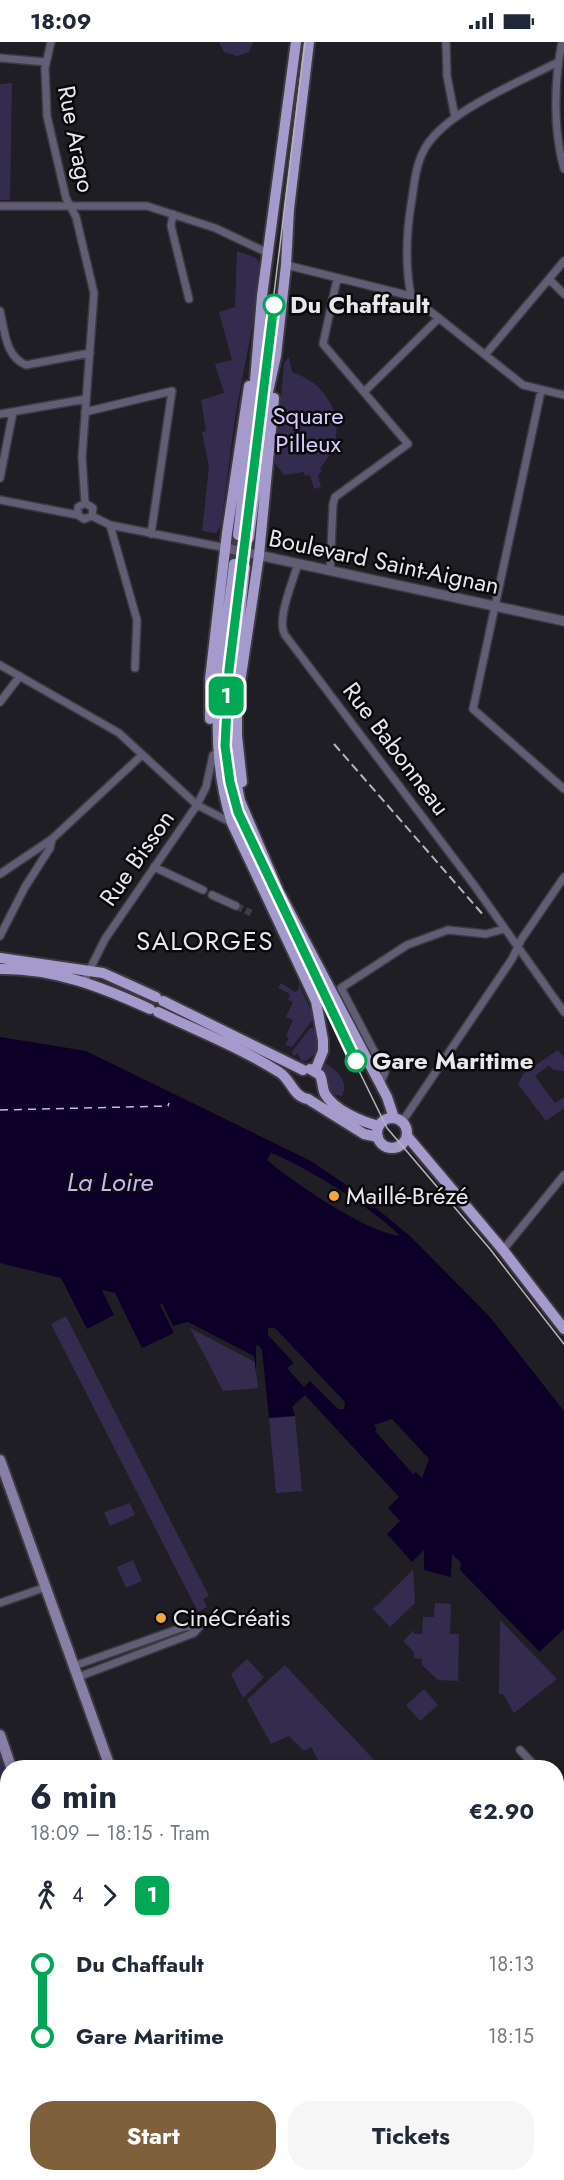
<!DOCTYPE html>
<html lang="en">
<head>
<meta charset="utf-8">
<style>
  :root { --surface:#fff; --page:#f6f6f7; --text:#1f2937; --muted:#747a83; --accent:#7e613c }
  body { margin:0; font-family:Jost,sans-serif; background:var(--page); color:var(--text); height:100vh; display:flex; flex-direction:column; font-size:22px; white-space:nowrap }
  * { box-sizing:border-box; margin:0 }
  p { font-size:20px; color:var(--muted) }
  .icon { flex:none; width:33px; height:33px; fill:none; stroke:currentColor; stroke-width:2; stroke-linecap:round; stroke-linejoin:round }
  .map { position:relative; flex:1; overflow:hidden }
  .drawer { position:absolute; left:0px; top:1718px; width:564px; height:422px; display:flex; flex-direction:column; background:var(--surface); border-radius:24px 24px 0 0; box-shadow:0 3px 9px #0003 }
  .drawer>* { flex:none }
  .badge { padding:0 12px; border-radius:9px; font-size:21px; line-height:39px }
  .map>.badge { position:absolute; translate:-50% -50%; box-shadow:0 0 0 3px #fff }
  .legs { display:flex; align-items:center; gap:9px; height:66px; padding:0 30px; font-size:20px }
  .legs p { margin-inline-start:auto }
  .overview { display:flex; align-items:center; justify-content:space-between; height:102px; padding:0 30px }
  h1 { font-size:33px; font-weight:700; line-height:45px }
  .action { display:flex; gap:12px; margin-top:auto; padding:12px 30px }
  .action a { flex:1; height:69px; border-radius:24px; background:var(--accent); color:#fff; font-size:24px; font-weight:700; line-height:69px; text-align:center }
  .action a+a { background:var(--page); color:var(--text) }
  ul { padding:0 30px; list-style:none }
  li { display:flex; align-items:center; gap:21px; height:72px; font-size:22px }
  li i { display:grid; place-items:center; width:9px; height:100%; margin:0 8px; background:currentColor }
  li i::after { content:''; width:15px; height:15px; margin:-8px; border:4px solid; border-radius:50%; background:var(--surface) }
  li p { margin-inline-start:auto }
  li:first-child i { background:linear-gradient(#0000 50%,currentColor 0) }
  li:last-child i { background:linear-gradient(currentColor 50%,#0000 0) }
  .status { display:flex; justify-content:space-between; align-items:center; height:42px; padding:0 30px; background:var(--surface); direction:ltr }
  .status svg { height:16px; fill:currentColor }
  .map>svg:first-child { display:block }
  .green { fill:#342c4e }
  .water { fill:#0d0028; fill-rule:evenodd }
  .pier { fill:#1f1e25 }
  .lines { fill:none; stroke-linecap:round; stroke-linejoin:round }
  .ferry { stroke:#c3b5f6; stroke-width:1.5; stroke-dasharray:8 6; stroke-linecap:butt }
  .minor-tunnel { stroke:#3d3c43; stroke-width:7; stroke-dasharray:7 3.5; stroke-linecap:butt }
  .primary-tunnel { stroke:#3d3c43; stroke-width:10; stroke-dasharray:10 5; stroke-linecap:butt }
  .minor-casing { stroke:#3b3a41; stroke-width:10 }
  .tertiary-casing { stroke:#3b3a41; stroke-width:12 }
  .secondary-casing { stroke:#3b3a41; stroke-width:14 }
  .primary-casing { stroke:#3b3a41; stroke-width:14 }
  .minor { stroke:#615d75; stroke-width:7 }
  .tertiary { stroke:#615d75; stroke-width:9 }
  .secondary { stroke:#877fa6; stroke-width:10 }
  .primary { stroke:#a49acc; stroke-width:10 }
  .tram { stroke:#b6b5bb; stroke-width:1.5 }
  .rail { stroke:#b6b5bb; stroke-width:2; stroke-dasharray:9 4.5; stroke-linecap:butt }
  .line-1-casing { stroke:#fff; stroke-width:14 }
  .line-1 { stroke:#00a754; stroke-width:9 }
  .stop-1-dot { fill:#fff; stroke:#00a754; stroke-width:3 }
  .poi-dot { fill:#f2a541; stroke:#09090c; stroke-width:2 }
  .labels { text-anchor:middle; stroke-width:5; stroke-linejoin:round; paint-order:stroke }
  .street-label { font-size:24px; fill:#e8e7ec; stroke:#09090c }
  .stop-label { font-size:24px; font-weight:bold; fill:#e8e7ec; stroke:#09090c; text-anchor:start }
  .park-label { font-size:24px; fill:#d5ccfe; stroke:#09090c }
  .poi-label { font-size:24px; fill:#e8e7ec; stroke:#09090c; text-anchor:start }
  .neighbourhood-label { font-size:26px; letter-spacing:1.5px; fill:#e8e7ec; stroke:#09090c }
  .water-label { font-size:26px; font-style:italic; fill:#c3b5f6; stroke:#09090c }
</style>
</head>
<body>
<div class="status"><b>18:09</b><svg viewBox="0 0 49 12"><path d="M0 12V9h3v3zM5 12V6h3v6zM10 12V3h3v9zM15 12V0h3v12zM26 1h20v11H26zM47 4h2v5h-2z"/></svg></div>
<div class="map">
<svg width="564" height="2138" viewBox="0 0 564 2138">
  <rect width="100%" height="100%" fill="#1f1e25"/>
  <path class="green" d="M219,0H253L249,10L237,14L224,10Z
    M12,41L10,158H0V42Z
    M237,209L256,216L260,223L253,280L235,375L221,483L216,491L202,489L209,425L202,390L206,389L201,358L224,351L215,322L232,318L219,270L235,265Z
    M289,315L292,330C335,344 352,391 320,426L322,429L318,433L321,445L314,447L310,433L305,434L304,430L284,433L275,421L284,321Z
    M281,941L295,950L298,948L299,941L314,976L292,1005L285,1003L289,996L286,994L293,978L286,975L293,960L288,958L290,952L278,946Z
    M317,985V1011L306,1019H302L297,1011L294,1015L292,1010L310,986Z
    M558,1008L564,1016V1029L553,1028L549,1023L535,1034L555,1061L564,1055V1066L546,1079L518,1042L523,1032Z
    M323,1020C336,1028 350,1038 342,1054L330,1052L320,1025Z
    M66,1274L209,1554L203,1557L207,1565L198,1570L51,1282Z
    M190,1286L255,1320L258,1346L223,1349Z
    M295,1374L302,1449L276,1451L269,1376Z
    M130,1461L135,1472L133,1474L110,1484L104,1470Z
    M133,1518L142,1539L126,1546L117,1525Z
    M413,1528L415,1561L390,1585L373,1567Z
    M435,1561L451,1562L450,1592H459L458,1639L438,1638L422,1623V1617L414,1616V1610L403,1599L414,1588V1592H422L423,1575H434Z
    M500,1578L557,1637L514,1671L503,1652H499Z
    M247,1617L264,1635L243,1656L231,1632Z
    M285,1623L296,1635L377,1721L369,1725H322L311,1705L304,1709L289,1694L271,1702L247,1658Z
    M424,1647L438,1663L420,1679L406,1663Z
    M0,1701L8,1725L7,1852L0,1831Z
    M562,1955L564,1962V2079L557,2057L556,1957Z"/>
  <path class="water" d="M0,995L86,1009L311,1119L358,1151L411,1195L489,1274L564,1369V1635L460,1528L461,1521L452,1512L451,1535L424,1528V1508L412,1520L387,1492L400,1479L388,1466L399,1455L305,1353L292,1365L295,1374L269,1376L262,1308L258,1303L256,1304V1331L254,1314L188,1280L173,1284L162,1261L160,1263L174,1291L142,1306L115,1251L102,1248L114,1273L87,1287L61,1236L0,1221ZM271,1111C304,1123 377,1169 400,1194C366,1190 294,1141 267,1118Z"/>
  <path class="pier" d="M268,1286H275L345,1360L344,1367H338L310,1339L304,1345L287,1326L294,1321L268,1293Z
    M392,1377L429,1417L422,1436L416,1430L413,1432L375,1389L377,1387L374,1383Z
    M564,1587V1638L537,1612Z"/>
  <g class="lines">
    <path class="ferry" d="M0,1068L168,1064L169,1061"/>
    <path class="minor-tunnel" d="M236,864L251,871"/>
    <path class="primary-tunnel" d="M234,522L238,493
      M245,525L249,496"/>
    <g class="minor-casing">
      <path id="minor" d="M51,0L45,26L47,74L66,156L76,175L94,251L82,415L85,461
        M446,0L447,34L455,75
        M562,0C554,39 553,88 564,127
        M0,16L46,20
        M0,164H147L215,186L268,211
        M173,172L171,184L189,257
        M286,223L411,254L523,343L564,353
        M549,237L564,252
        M411,254C405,223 406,194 411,163C414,145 415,126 423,110C441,71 520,40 558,20
        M0,269C5,289 5,314 26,323L90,311
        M485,313L564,219
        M365,349L439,276
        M541,349L473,667L564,747
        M85,370L172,349L151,492
        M0,372L86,357
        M0,436L13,370
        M0,458L78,473L84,477L92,474
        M78,473V465L85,461L93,466L92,474
        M92,474L110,483L226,506
        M110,483L137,578L135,626
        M298,522C293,539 276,578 285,593L474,843L564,970
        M330,529L333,462L335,455L408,402L323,302L337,237
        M0,623L119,691L197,763L232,781
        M0,660L20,634
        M154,825L203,848
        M0,832L52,797
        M212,853L236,864
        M0,894L25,845L50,806L52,797L142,713
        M84,939L105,897L197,763L206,745L213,713
        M380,1042L385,1030L341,946L407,903L448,888L486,892L504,887
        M402,1080L512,917L521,898L564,835
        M503,1208L564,1133
        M0,1561L46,1545
        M74,1624L184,1585L200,1584
        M78,1635L194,1591L200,1584
        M520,1708L536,1725
        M556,1746L564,1754
        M556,1779L564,1772
        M556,1951L564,1948
        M556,2080L564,2101
        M341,2132L343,2138
        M424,2132L426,2138
        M262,2138L280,2132"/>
    </g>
    <g class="tertiary-casing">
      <path id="tertiary" d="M226,506L564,579"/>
    </g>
    <g class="secondary-casing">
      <path id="secondary" d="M0,1418L110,1725
        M0,1693L11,1725"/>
    </g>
    <g class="primary-casing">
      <path id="primary" d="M238,493L253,363L262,254L296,0
        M249,496L268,350L276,314L286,223L289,167L309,0
        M234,522C224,609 204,696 232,781L316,959L323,998V1009L315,1029
        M245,525L229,676L230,708L240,759L278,848L387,1055L394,1076
        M210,677V637L227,491L249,344
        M242,740L237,694V661L259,513L274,356
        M0,916L103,931L156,955
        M0,927C54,926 102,945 150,967
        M163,959L303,1028
        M158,970C198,989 241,1006 279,1030C291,1037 293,1055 308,1057L364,1092L378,1095
        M310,1027L320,1033C323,1039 322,1046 325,1052C334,1068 362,1080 379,1084
        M377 1091a15 15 0 1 1 30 0a15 15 0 1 1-30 0Z
        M407,1094L503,1208L564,1287
        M0,1936L8,1932
        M157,2132L160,2138
        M255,2132L258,2138"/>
    </g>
    <use href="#minor" class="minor"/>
    <use href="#tertiary" class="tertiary"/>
    <use href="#secondary" class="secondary"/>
    <use href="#primary" class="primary"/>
    <path class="tram" d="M244,495L305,0
      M236,523C227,611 208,700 240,786L387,1086L490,1207L564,1302"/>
    <path class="rail" d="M334,702L485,875"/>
  </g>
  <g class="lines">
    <g class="line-1-casing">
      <path id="line-1" d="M274,263L229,628L225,704L230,740L238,770L356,1019"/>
    </g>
    <use href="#line-1" class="line-1"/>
  </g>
  <g class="stop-1-dot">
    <circle cx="274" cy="263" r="10"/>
    <circle cx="356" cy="1019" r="10"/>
  </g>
  <g class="poi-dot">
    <circle cx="334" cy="1154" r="6"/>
    <circle cx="161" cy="1576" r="6"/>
  </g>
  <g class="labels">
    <g class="street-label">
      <text transform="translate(76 97) rotate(79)" y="8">Rue Arago</text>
      <text transform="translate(384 520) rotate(12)" y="8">Boulevard Saint-Aignan</text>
      <text transform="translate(396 707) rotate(53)" y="8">Rue Babonneau</text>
      <text transform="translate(137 816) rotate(-55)" y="8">Rue Bisson</text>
    </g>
    <g class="stop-label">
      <text x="290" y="271">Du Chaffault</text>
      <text x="372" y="1027">Gare Maritime</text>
    </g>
    <g class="park-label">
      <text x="308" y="382">Square<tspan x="308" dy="28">Pilleux</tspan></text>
    </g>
    <g class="poi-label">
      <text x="346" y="1162">Maillé-Brézé</text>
      <text x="173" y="1584">CinéCréatis</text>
    </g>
    <g class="neighbourhood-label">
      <text x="205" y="908">SALORGES</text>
    </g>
    <g class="water-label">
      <text x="110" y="1149">La Loire</text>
    </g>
  </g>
</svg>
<b class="badge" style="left:226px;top:654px;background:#00a754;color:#fff">1</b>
<section class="drawer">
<div class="overview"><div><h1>6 min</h1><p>18:09 – 18:15 · Tram</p></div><b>€2.90</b></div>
<div class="legs"><svg class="icon" aria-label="walk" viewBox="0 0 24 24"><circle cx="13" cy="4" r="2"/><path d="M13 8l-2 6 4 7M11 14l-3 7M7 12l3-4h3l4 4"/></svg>4<svg class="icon" aria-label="forward" viewBox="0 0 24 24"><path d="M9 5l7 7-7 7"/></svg><b class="badge" style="background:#00a754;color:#fff">1</b></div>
<ul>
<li><i style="color:#00a754"></i><b>Du Chaffault</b><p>18:13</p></li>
<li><i style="color:#00a754"></i><b>Gare Maritime</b><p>18:15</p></li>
</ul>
<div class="action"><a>Start</a><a>Tickets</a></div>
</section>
</div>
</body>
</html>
